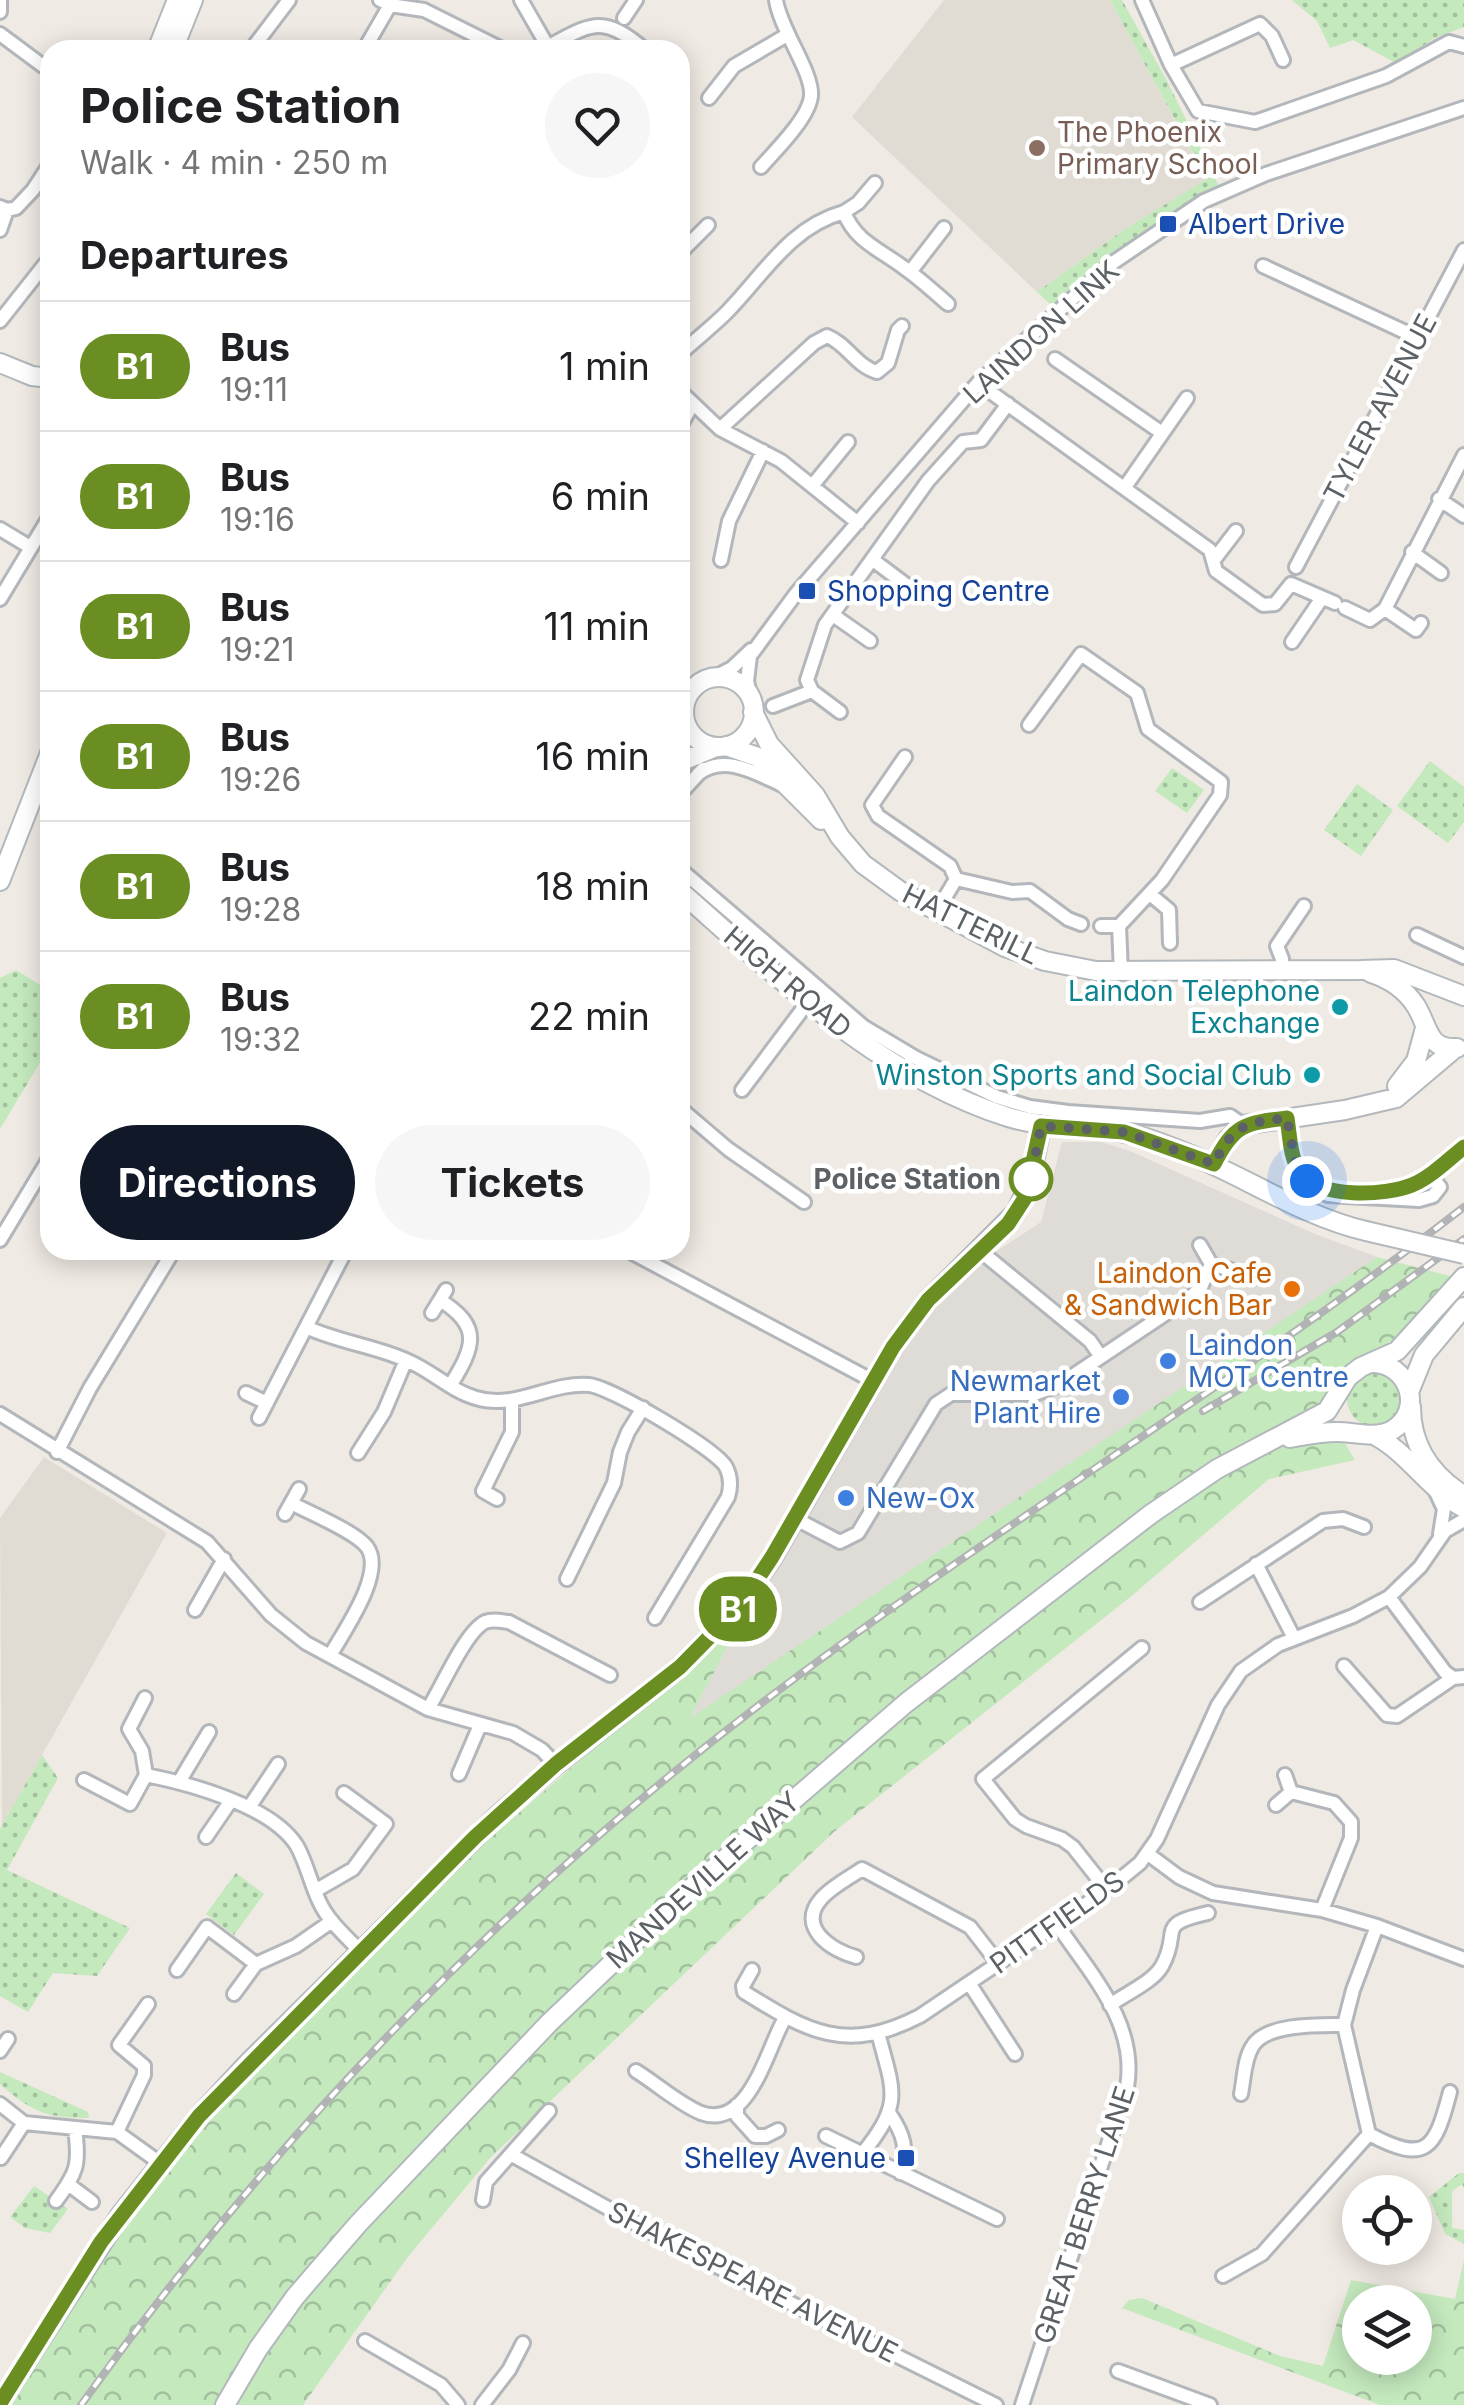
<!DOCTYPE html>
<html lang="en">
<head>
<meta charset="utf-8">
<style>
  :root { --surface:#fff; --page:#f6f6f6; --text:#202124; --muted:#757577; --line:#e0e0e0; --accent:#111827 }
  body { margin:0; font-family:Inter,sans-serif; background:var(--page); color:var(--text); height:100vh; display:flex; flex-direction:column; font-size:38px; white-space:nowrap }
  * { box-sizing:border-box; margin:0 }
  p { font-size:32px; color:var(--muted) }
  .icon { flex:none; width:55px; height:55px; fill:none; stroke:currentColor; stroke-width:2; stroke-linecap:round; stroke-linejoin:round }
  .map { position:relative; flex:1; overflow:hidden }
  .panel { position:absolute; left:40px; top:40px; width:650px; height:1220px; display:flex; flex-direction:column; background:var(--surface); border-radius:30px; box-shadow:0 5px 25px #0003 }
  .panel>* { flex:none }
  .badge { padding:0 20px; border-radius:32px; font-size:35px; line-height:65px }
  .fabs { position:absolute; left:1342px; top:2175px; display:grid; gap:20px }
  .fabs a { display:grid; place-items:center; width:90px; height:90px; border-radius:50%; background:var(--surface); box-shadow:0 5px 25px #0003; font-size:50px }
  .you { position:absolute; width:50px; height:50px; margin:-25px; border:8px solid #fff; border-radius:50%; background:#1a73e8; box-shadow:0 0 0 15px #1a73e833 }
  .map>.badge { position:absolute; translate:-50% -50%; box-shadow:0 0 0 5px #fff }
  h2 { padding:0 40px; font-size:38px; line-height:90px }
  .round { display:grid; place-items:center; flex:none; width:105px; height:105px; border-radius:52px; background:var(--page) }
  .summary { display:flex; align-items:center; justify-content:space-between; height:170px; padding:0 40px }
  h1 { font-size:48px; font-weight:700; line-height:75px }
  .cta { display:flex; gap:20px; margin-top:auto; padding:20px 40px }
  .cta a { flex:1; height:115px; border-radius:60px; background:var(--accent); color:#fff; font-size:40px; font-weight:700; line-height:115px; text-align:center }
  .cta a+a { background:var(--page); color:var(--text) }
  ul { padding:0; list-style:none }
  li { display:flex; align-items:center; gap:30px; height:130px; padding:0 40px; border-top:2px solid var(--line) }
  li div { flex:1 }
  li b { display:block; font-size:38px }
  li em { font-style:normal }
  li .badge { min-width:110px; font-weight:700; text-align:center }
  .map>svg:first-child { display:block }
  .industrial { fill:#dfdcd7 }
  .education { fill:#e1dcd3 }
  .green { fill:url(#green-dots) }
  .forest { fill:url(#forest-crowns); fill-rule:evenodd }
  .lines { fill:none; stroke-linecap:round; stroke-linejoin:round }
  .street-casing { stroke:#b3b7bb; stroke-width:18 }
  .secondary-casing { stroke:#b2b8bc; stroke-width:22 }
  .street { stroke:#fff; stroke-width:12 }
  .secondary { stroke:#fff; stroke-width:18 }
  .rail-casing { stroke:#b2b3b4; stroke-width:8 }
  .rail { stroke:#fff; stroke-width:4; stroke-dasharray:11; stroke-linecap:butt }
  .secondary-bridge-casing { stroke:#b2b8bc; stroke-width:22; stroke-linecap:butt }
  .secondary-bridge { stroke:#fff; stroke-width:18 }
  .line-casing { stroke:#fff; stroke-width:22 }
  .line { stroke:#6b8e23; stroke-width:15 }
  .walk { stroke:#5b6165; stroke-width:10; stroke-dasharray:0 18 }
  .education-dot { fill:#8d6e63; stroke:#fff; stroke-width:4 }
  .transit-dot { fill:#1a4fb4; stroke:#fff; stroke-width:4 }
  .culture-dot { fill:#0f9aa8; stroke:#fff; stroke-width:4 }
  .stop-dot { fill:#fff; stroke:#6b8e23; stroke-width:5 }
  .food-dot { fill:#e8710a; stroke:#fff; stroke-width:4 }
  .shop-dot { fill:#3f7fe0; stroke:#fff; stroke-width:4 }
  .labels { text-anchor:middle; stroke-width:9; stroke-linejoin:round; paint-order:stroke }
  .education-label { font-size:28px; fill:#785e54; stroke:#fff; text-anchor:start }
  .transit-label { font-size:28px; fill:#164399; stroke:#fff; text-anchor:start }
  .street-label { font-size:28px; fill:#5b6165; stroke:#fff }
  .culture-label { font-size:28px; fill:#0d838f; stroke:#fff; text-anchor:end }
  .stop-label { font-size:28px; font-weight:bold; fill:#5b6165; stroke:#fff; text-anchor:end }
  .food-label { font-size:28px; fill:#c56008; stroke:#fff; text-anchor:end }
  .shop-label { font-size:28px; fill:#366cbe; stroke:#fff; text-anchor:start }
</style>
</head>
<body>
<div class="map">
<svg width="1464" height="2405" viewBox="0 0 1464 2405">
  <defs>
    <pattern id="green-dots" width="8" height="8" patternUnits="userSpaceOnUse" patternTransform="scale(2.5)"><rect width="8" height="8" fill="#c4e9bd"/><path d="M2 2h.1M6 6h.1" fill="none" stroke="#a2c09d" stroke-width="1.8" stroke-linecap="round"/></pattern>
    <pattern id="forest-crowns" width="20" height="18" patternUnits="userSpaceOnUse" patternTransform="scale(2.5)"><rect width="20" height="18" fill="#c4e9bd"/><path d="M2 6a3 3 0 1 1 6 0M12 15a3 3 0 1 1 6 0" fill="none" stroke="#a2c09d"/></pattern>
  </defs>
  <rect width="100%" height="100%" fill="#efeae3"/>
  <path class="industrial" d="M1062,1142H1102L1130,1151L1315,1234L1377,1257L1268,1333L689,1719L744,1616L775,1568L886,1370L935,1302L968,1270L1041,1222Z"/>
  <path class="education" d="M944,0H1110L1207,180L1128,227L1037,292L852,117Z
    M44,1457L167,1533L2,1826L0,1518Z"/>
  <path class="green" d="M1110,0H1122L1167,81L1220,188L1108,262L1053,307L1037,292L1128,227L1207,179Z
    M1292,0H1464V27L1435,38L1396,63L1353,40L1330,48L1317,21Z
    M1430,761L1464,787V822L1448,843L1397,806Z
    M1172,768L1204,790L1187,813L1155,791Z
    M1357,784L1393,810L1361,856L1324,830Z
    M16,970L50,991V1046L0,1129V978Z
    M1347 1399a28 28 0 1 1 56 0a28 28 0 1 1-56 0Z
    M42,1755L58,1778L7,1870L130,1928L97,1976L53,1973L28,2012L0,1996V1829Z
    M236,1873L264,1894L234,1935L206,1914Z
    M0,2072L88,2112L89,2118C46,2118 32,2112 0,2084Z
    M1459,2173H1464V2187L1461,2185L1452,2191V2228L1464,2230V2244L1445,2234L1429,2197Z
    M34,2186L68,2209L50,2233L25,2228L10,2217Z"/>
  <path class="forest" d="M1377,1257L1457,1278L1404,1331L1376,1352L1349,1366L1325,1391L1339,1434L1355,1460L1269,1479L1129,1598L835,1831L490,2158L407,2258L303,2405H11L129,2220L231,2095L449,1873L740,1623L690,1718Z
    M1464,2260V2405H1380L1122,2308L1129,2300L1142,2298L1280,2356L1323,2366L1351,2280L1455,2299ZM1415,2302V2358H1360V2302Z"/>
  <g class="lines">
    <g class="street-casing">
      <path id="street" d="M380,0L390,5L424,10L504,50
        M521,0L548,47
        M1142,0L1171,65L1198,111L1255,122L1386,76L1449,42L1464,46
        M0,12V0
        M624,18L636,0
        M0,34L43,66
        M251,50L289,0
        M364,50L390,5
        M541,50C589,26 600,11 645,50
        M1171,65L1260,24L1272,36L1283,60
        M709,98L734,66L787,35
        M761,167C775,151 809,118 811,96C813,72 780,29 776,0
        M0,207L7,210L16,208L33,190L50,164
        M844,212L858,203L875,183
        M0,230L7,210
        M680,253L708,225
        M1263,266L1416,337
        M910,272L944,228
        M0,321L45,264
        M680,354C695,340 712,327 727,312C764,274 790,227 844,212C855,241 879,249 903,267C919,278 933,291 948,304
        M1055,359L1162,433
        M978,383L1210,550L1216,571L1263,605L1275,604L1291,584L1335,603
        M680,391L720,429L781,461L858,523
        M680,427L692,405
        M720,429L814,343L827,336C847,344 856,366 877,372L888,363L898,330L902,326
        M812,486L848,442
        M1125,487L1187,398
        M1439,499L1464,516
        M0,529L30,547
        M1412,552L1441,573
        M721,560L729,521L763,451
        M873,560L909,587
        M1213,561L1236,531
        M1296,567L1464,250
        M0,599L50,516
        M1345,608L1370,620L1385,609L1464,455
        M1385,609L1416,630L1421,623
        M833,615L870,641
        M1292,642L1322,598
        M711,679L732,668L751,650
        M752,703L747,681L750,656L795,595L978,383L1111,264L1204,201L1266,174L1464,108
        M773,706L812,691
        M840,712L812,691L807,680L825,625L928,481L963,442L981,440L1008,404
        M1029,725L1081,654L1137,693L1148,729L1221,782L1220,795L1162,880L1119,926L1121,972
        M905,757L872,805L878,816L950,866L956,879L1012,892L1030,891L1068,919L1081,924
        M698,774C724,754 754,772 780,784
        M680,794L703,769
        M680,869L864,1027L916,1058L997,1097L1030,1107L1068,1112L1200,1121L1230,1116L1243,1125
        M1151,895L1169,910L1170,943
        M937,911L956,879
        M1101,926H1119
        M1417,935L1464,957
        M1281,971L1282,959L1277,946L1304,906
        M742,1090L808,1002
        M680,1108L728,1149L804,1202
        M1287,1119C1293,1152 1295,1177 1328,1195L1419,1200L1433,1196L1440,1187L1436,1182C1420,1178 1404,1188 1387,1191C1363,1195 1335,1192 1312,1184
        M0,1240L50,1157
        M1200,1245L1211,1264
        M627,1250L873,1381
        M979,1250L1090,1341L1101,1357
        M446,1290L440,1300C483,1327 474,1347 450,1386
        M432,1313L440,1300
        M306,1327C341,1343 376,1346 408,1361C432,1371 451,1391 476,1398C516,1410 549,1382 589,1385C611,1387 716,1449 726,1467C731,1477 731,1487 728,1497L655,1618
        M246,1393L267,1403
        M0,1414L207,1542L271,1615L306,1643L428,1709L513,1733L542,1750L556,1765
        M259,1418L346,1250
        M57,1452L90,1388L174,1250
        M358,1453L384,1412L406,1360
        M1436,1492L1444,1509L1440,1534
        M497,1499L483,1491L512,1432V1402
        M291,1503C310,1513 356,1532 367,1547C386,1573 343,1632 330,1656
        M285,1514L299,1489
        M794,1518L840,1542L858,1533L936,1404L951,1394H1035L1059,1385L1192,1296L1201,1287L1211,1264L1234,1271
        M1256,1564L1294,1638
        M567,1579L614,1483L620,1452L628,1432L643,1408
        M1389,1597L1445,1672L1453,1678
        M1200,1602L1323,1521L1343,1519L1364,1527
        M195,1610L224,1559
        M1344,1666L1387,1715L1397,1716L1453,1678L1464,1677
        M145,1698L129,1729L142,1751L146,1775
        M428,1709C441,1689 465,1632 485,1622C493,1619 500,1621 509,1622L610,1675
        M459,1774L480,1725
        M84,1780L130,1804L146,1775C191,1784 272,1806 297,1846C307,1864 311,1885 320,1903C329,1922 346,1936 360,1951
        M179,1782L209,1732
        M1291,1792L1334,1803L1351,1822V1838L1322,1910
        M1276,1805L1291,1792L1285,1775
        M250,1806L278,1764
        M206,1837L230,1802
        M1148,1854L1179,1877L1213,1893L1322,1910L1377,1926L1464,1959
        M1107,1890L1073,1847L1062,1839L1026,1826L1015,1819L983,1779L1142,1648
        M315,1891L353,1869L386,1824L344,1793
        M856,1957C832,1951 796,1927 821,1899C831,1887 849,1878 862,1869L970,1927L998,1963
        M177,1970L207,1927L256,1964
        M752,1970L743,1986L744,1992C808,2032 846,2054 920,2016L1107,1890L1140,1863L1157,1839L1218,1705L1241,1671L1278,1645L1353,1616L1389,1597L1420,1567L1445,1531L1464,1520
        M969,1983L1015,2054
        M234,1994L256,1964L296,1946L332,1921
        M1110,2005C1125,1994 1153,1982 1162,1966C1182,1930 1154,1925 1208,1913
        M0,2051L8,2039
        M636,2071C657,2084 679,2104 701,2113C750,2131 768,2045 785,2018
        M1241,2094C1244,2079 1244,2060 1252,2047C1265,2023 1320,2025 1344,2025
        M0,2104L24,2123L117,2132L160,2163
        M737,2105V2116L755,2136H766L778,2130
        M890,2114C904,2135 908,2148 900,2173
        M117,2132L144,2075V2066L119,2045L148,2004
        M1369,2134C1427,2165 1435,2149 1450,2092
        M826,2136L997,2219
        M862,2154C903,2103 894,2093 878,2033
        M512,2155L678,2247L996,2405
        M1,2158L24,2123
        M68,2184L92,2202
        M483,2200L486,2182L549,2111
        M56,2201C77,2172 80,2165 75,2129
        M1223,2276L1262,2254L1369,2134L1344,2025L1353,1990L1377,1926
        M365,2341L441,2385L458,2405
        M1118,2371L1210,2405
        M482,2405L509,2370L523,2343
        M1022,2405L1127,2087C1138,2023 1090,1974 1057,1924"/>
    </g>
    <g class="secondary-casing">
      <path id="secondary" d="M157,50L177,0
        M173,50L193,0
        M0,363L32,376L50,378
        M684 712a35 35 0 1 1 70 0a35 35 0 1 1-70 0Z
        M753,712L769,744L815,795L840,837L863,864L900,891L1005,947L1045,961L1096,971L1360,970L1394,969L1464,996
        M726,746L758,757L821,820
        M680,762L716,747
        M0,881L50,753
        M680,891C780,979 879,1076 1008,1117C1044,1128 1077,1127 1113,1131C1133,1133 1153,1140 1171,1147C1238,1171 1297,1215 1366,1231
        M1371,973C1390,979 1405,989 1416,1006C1429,1027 1427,1050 1457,1048
        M1397,1086L1416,1061L1425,1028
        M1214,1164L1228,1139L1243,1125L1345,1110L1396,1098L1454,1049
        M1409,1392L1424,1355L1464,1307
        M1411,1407C1411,1444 1430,1473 1460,1493
        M1374,1435C1409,1453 1428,1489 1464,1508
        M1290,1438C1306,1435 1321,1432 1337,1432C1358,1432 1381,1441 1398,1426C1423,1404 1406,1364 1374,1363
        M0,2403L121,2214L199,2116L248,2063L497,1816L556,1765L680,1667L738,1608L773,1557L893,1347L928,1300L1016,1212L1030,1183L1041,1126
        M225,2405L258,2349L295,2297L358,2224L549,2023L689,1890L906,1703L1151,1514L1217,1469L1327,1411L1348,1377L1361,1367L1397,1351L1464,1277"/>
    </g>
    <use href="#street" class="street"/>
    <use href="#secondary" class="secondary"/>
    <g class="rail-casing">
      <path id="rail" d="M1203,1411L1337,1332L1464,1239
        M81,2405C270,2142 496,1906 754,1709C984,1533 1235,1385 1464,1207"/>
    </g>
    <use href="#rail" class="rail"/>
    <g class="secondary-bridge-casing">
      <path id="secondary-bridge" d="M1366,1231L1464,1254"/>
    </g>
    <use href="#secondary-bridge" class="secondary-bridge"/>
  </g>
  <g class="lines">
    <g class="line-casing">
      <path id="line" d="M0,2403L101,2242L199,2116L475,1837L556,1764L680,1667L738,1608L772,1557L893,1347L928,1300L1008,1224L1025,1198L1041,1126L1124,1132L1214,1164C1234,1124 1245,1123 1287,1118C1290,1136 1290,1158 1300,1172C1319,1199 1385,1196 1412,1185C1431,1177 1448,1160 1464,1147"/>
    </g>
    <use href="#line" class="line"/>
    <path class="walk" d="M1031,1179L1030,1183L1041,1126L1124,1132L1214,1164C1234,1124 1245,1123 1287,1118L1296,1166L1307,1181"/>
  </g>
  <circle class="education-dot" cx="1037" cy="148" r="10"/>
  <g class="transit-dot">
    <rect x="1158" y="214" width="20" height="20" rx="5"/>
    <rect x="797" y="581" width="20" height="20" rx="5"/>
    <rect x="896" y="2148" width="20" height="20" rx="5"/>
  </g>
  <g class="culture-dot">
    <circle cx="1340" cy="1007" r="10"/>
    <circle cx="1312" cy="1075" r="10"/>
  </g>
  <circle class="stop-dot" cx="1031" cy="1179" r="20"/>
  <circle class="food-dot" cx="1292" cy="1289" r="10"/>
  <g class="shop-dot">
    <circle cx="1168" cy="1361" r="10"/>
    <circle cx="1121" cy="1397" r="10"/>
    <circle cx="846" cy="1498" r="10"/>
  </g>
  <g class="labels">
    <g class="education-label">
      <text x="1057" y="142">The Phoenix<tspan x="1057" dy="32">Primary School</tspan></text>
    </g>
    <g class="transit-label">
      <text x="1188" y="234">Albert Drive</text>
      <text x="827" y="601">Shopping Centre</text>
      <text x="886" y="2168" text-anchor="end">Shelley Avenue</text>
    </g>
    <g class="street-label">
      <text transform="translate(1041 332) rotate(-42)" y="10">LAINDON LINK</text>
      <text transform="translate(1380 408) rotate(-62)" y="10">TYLER AVENUE</text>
      <text transform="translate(971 924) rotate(26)" y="10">HATTERILL</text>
      <text transform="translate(788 982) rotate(40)" y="10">HIGH ROAD</text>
      <text transform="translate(703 1880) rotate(-42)" y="10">MANDEVILLE WAY</text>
      <text transform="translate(1057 1922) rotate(-35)" y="10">PITTFIELDS</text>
      <text transform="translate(1084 2215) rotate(-72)" y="10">GREAT BERRY LANE</text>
      <text transform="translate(753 2282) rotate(27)" y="10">SHAKESPEARE AVENUE</text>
    </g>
    <g class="culture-label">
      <text x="1320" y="1001">Laindon Telephone<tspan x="1320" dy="32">Exchange</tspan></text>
      <text x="1292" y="1085">Winston Sports and Social Club</text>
    </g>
    <g class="stop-label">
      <text x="1001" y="1189">Police Station</text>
    </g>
    <g class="food-label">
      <text x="1272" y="1283">Laindon Cafe<tspan x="1272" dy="32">&amp; Sandwich Bar</tspan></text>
    </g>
    <g class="shop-label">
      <text x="1188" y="1355">Laindon<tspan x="1188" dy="32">MOT Centre</tspan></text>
      <text x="1101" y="1391" text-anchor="end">Newmarket<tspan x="1101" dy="32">Plant Hire</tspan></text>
      <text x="866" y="1508">New-Ox</text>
    </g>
  </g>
</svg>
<div class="fabs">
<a><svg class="icon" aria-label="locate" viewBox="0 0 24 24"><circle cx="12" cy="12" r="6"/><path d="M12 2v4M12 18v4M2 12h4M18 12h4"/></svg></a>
<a><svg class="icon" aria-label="layers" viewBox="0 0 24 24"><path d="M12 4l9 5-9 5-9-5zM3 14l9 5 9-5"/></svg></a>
</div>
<div class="you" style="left:1307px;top:1181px"></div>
<b class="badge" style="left:738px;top:1609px;background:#6b8e23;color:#fff">B1</b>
<section class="panel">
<div class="summary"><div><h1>Police Station</h1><p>Walk · 4 min · 250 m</p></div><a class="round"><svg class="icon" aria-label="heart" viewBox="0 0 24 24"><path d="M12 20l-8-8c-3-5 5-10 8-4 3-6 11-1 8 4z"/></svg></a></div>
<h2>Departures</h2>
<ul>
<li><span class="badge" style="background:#6b8e23;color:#fff">B1</span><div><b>Bus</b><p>19:11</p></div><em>1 min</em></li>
<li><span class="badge" style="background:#6b8e23;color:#fff">B1</span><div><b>Bus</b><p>19:16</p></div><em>6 min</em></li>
<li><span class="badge" style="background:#6b8e23;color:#fff">B1</span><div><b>Bus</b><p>19:21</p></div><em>11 min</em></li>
<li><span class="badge" style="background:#6b8e23;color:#fff">B1</span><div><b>Bus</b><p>19:26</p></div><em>16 min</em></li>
<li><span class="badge" style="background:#6b8e23;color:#fff">B1</span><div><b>Bus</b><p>19:28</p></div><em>18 min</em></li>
<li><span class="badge" style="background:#6b8e23;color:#fff">B1</span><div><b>Bus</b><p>19:32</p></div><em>22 min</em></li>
</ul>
<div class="cta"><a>Directions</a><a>Tickets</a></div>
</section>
</div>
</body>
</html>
